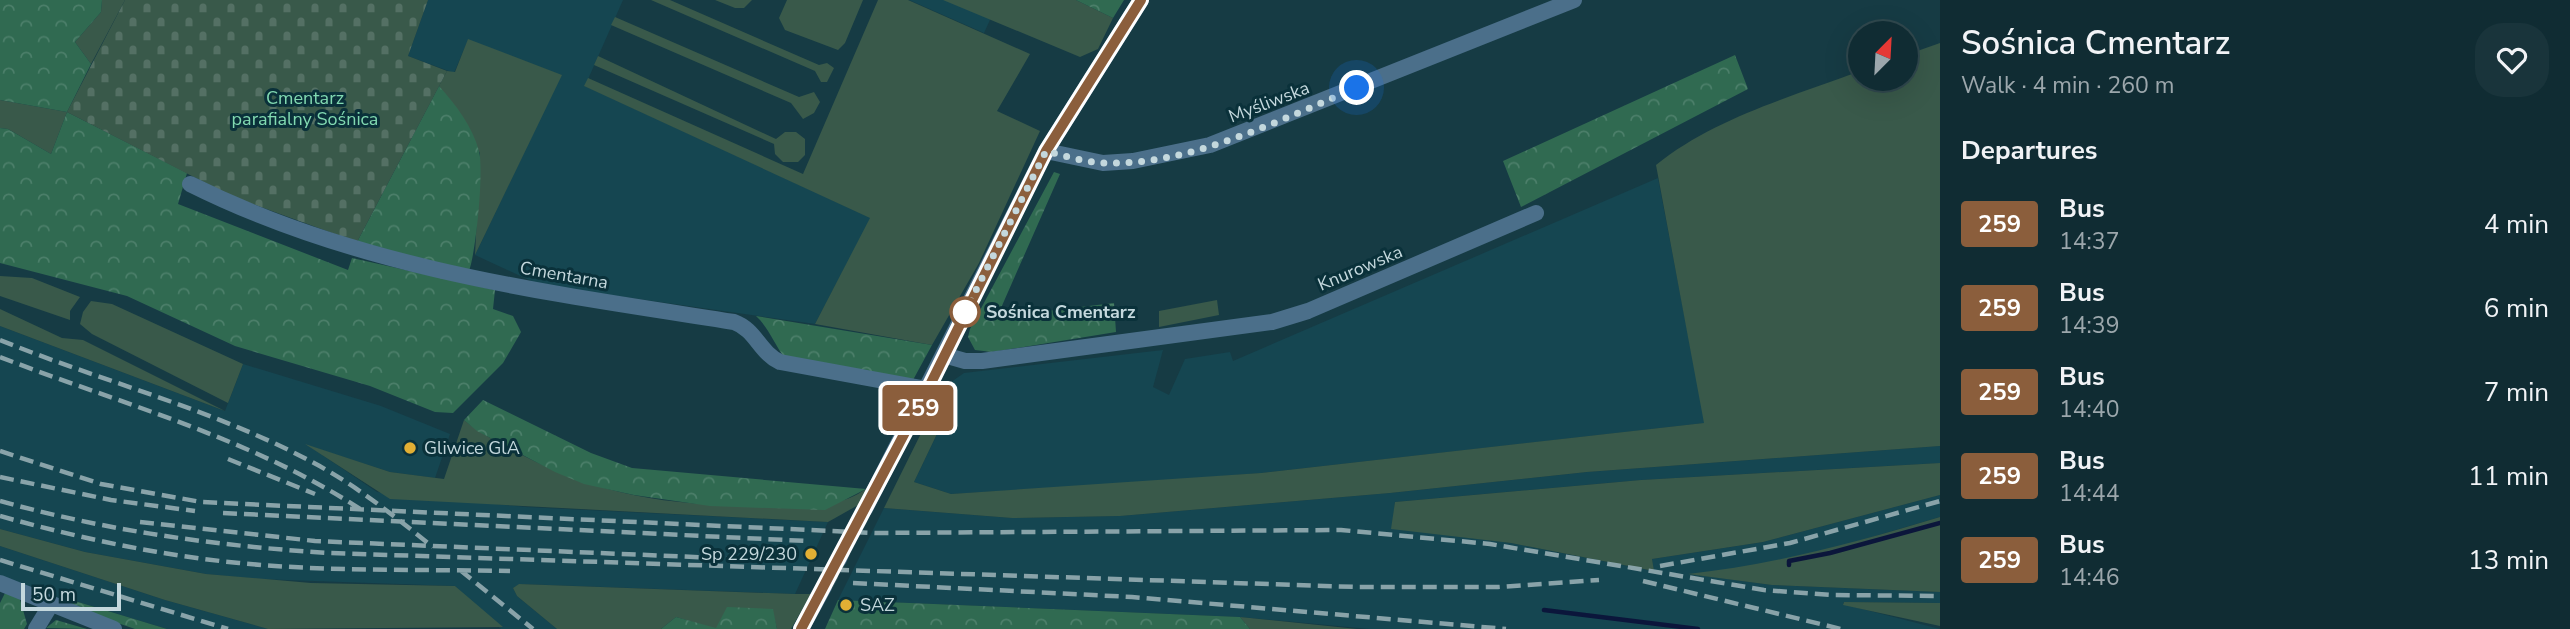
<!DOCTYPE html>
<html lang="en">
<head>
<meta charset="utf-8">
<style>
  :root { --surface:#102c33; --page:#19343b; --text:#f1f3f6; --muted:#9ca7ac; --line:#30484e }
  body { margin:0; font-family:"Nunito Sans",sans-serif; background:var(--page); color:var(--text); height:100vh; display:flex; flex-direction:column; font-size:26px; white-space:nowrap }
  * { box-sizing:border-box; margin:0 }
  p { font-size:23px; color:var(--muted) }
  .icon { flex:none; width:38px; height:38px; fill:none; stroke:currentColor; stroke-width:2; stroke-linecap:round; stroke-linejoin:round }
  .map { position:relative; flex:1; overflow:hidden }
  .drawer { display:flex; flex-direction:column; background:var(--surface); width:630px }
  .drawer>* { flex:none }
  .badge { padding:0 14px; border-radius:5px; font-size:24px; line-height:46px }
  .needle { width:46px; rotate:24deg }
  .controls { position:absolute; left:1848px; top:21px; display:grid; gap:14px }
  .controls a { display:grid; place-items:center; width:70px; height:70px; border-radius:50%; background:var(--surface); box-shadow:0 7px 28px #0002,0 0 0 2px var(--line); font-size:35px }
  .scale { position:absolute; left:21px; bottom:18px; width:100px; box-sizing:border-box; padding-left:7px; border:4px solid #c4d8dd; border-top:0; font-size:19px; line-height:24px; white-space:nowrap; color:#c4d8dd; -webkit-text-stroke:5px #0a313a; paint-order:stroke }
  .you { position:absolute; width:35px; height:35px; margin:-18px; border:5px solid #fff; border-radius:50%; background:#1a73e8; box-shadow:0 0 0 10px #1a73e833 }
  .map>.badge { position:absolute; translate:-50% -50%; box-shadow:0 0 0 4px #fff }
  h2 { padding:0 21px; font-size:26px; line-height:63px }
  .round { display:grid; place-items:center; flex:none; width:74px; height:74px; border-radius:28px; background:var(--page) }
  .overview { display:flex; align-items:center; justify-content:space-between; height:119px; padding:0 21px }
  h1 { font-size:33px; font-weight:600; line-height:52px }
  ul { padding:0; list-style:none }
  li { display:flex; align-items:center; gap:21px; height:84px; padding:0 21px }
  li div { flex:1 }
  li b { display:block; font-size:26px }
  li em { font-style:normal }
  li .badge { min-width:77px; font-weight:700; text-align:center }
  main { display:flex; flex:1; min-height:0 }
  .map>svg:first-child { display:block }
  .built { fill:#154651 }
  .green { fill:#39594a }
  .forest { fill:url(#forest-crowns) }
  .cemetery { fill:url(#cemetery-stones) }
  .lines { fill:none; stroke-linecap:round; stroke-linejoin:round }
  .stream { stroke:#0b163b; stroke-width:4.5 }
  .minor-tunnel { stroke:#30535b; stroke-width:16; stroke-dasharray:16 8; stroke-linecap:butt }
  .minor { stroke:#4b6f8a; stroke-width:16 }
  .rail { stroke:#89a3a9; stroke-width:4.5; stroke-dasharray:14 7; stroke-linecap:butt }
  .line-casing { stroke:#fff; stroke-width:16 }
  .line { stroke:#8b5e3c; stroke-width:10 }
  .walk { stroke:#c4d8dd; stroke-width:7; stroke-dasharray:0 12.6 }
  .stop-dot { fill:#fff; stroke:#8b5e3c; stroke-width:3.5 }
  .poi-dot { fill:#e1af34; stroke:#0a313a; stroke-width:2.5 }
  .labels { text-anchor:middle; stroke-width:6; stroke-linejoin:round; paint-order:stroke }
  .park-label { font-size:18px; fill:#81d9b1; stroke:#0a313a }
  .street-label { font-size:18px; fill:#c4d8dd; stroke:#0a313a }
  .stop-label { font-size:18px; font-weight:bold; fill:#c4d8dd; stroke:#0a313a; text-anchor:start }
  .poi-label { font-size:18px; fill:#c4d8dd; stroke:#0a313a; text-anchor:start }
</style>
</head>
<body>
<main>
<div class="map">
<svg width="1940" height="629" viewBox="0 0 1940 629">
  <defs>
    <pattern id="forest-crowns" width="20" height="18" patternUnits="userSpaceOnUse" patternTransform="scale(1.75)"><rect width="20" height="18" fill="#306a51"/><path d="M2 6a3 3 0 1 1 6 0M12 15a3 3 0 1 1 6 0" fill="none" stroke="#4c7f6a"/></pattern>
    <pattern id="cemetery-stones" width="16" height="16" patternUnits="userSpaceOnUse" patternTransform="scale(1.75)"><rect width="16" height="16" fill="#39594a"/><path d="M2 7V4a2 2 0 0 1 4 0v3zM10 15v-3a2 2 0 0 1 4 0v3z" fill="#547064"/></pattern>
  </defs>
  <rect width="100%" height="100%" fill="#163b44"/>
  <path class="built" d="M428,0H623L585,86L871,218L815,324L540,285L475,255L561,75L468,40L454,73L408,56Z
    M909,0H999L984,33Z
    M1658,178L1705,423L1261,473L1132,483L951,494L914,482L957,392L944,387L964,373L1163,350L1153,387L1169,395L1185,359L1230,352L1233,361Z
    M0,326L225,411L243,364L381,406L450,434L435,478L390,472L309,446L377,492L526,507L828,522L795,594L520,584L513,588L517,596L557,629H501L455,586L258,579L206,574L85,552L0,529Z
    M1940,446V463L1641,480L1395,502L1392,528L1511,543L1653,571L1652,559L1763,542L1940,495V517L1817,553L1748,567L1691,574L1772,585L1940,592V603L1844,602L1843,604L1940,629H1370L1240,617L838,600L884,508L1012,518L1120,516L1390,493L1587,472Z
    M0,546L165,600L268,629H167L65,598L56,599L0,583Z"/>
  <path class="green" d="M102,0H125L91,64L75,42L101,12Z
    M651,0H670L819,65L827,63L834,68L827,82H821L815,71Z
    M715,0H752L744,8H735Z
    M787,0H863L845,43L838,50L785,30L779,18Z
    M878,0H908L1030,54L997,111L1040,131L979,263L932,345L815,324L870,218L584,86L588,78L803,174Z
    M943,0H1076L1113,18L1098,49L1080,57Z
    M615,17L799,97L814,92L820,102L814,113L803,119L791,103L611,25Z
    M468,39L562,75L475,255L480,153L439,86L447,71L455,72Z
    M1940,43V446L1587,472L1390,493L1120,516L1012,518L884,508L944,387L957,392L914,482L951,494L1261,473L1704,423L1656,165C1714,118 1791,97 1860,71V79H1906V55Z
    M598,56L776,139L785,132H796L805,139V155L798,162H783L775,154L774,144L594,65Z
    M0,100L67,112L51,154L8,129L0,128Z
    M0,276L32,278L80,297L70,311V320L0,296Z
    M1217,300L1219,315L1159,327V311Z
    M91,301L112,304L243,364L228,403L92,334L80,324L83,312Z
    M0,309L62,338L83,340L225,411L0,326Z
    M464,420C482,435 503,445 524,456C609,500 684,507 779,505C813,504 836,509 866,489L860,504L828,522L390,499L305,444L390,472L444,479Z
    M1940,463V495L1763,542L1652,559L1654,571L1511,543L1391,529L1395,502L1641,480Z
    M1940,517V592L1772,585L1688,574C1774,565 1857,542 1940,517Z
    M0,529L85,552L206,574L311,583L455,586L503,627L268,629L165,600L0,546Z
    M519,584L795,594H811L791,629H777L772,609L716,629L676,617L661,629H557L517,596L513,588Z
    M1844,602L1940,603V626L1843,605Z
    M1240,617L1357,629H1250Z"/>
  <path class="forest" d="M0,0H102L101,12L75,42L91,64L67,112L187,173L178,204L348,270L352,258L495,290L493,309L513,316L521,332L503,363L453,413L435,412L370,386L235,346L127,296L0,263V128L8,129L51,154L67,112L0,100Z
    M1076,0H1124L1113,18Z
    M1735,55L1748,89L1521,207L1503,161Z
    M439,86C456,105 472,126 479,151C484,171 476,252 469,271L357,242Z
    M1054,172L1060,174L997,317L1114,303L1116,332L992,352L975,350L968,337L970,329Z
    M756,316L932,345L913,380L785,358C774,344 769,328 756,316Z
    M483,400L591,453L632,468L866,489L825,510L710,506L634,495L584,484L555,472L477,431L464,420Z
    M6,591L19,596L27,624L24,629H0V603Z
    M65,598L167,629H135L54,601Z
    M838,600L1240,617L1250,629H825Z
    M727,607L773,609L777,629H661L676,617L716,628Z
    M56,620L87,629L46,628Z"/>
  <path class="cemetery" d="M125,0H428L408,56L447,71L357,242L233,197L67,112Z"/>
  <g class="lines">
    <path class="stream" d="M1789,565V561L1830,553L1940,523
      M1544,610L1698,629"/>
    <path class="minor-tunnel" d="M842,552L865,509
      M824,587L839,559"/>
    <path class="minor" d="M1046,151L1103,163L1133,161L1210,145L1574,0
      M190,184C360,269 548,293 734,322C756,330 759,352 780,362L927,389
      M944,355L965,361H982L1272,322L1308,311L1536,213
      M865,509L1046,151L1141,0
      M839,559L842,552
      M0,583L114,629
      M36,629L50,606
      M801,629L824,587"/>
    <path class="rail" d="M0,340C103,382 213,409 312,462C356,485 394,516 433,547
      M0,357C121,404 251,438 360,509
      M0,451L101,484L201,502L875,533L1341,530L1490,544L1764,590L1831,595L1940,596
      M228,459L315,494
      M0,477L111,500L195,511
      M0,501C108,531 217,546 329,553L1357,587H1498L1599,580
      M223,513L807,541
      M0,516C79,538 158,555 239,563C329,572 420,569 510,571
      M140,522L315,541L741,559
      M0,560L228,629
      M1660,566L1790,543L1940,501
      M460,570L533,629
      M1643,581L1841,629
      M853,583L1132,597L1506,629"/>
  </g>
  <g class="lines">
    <g class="line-casing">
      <path id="line" d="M801,629L928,389L1046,151L1141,0"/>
    </g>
    <use href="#line" class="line"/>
    <path class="walk" d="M965,312L1046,151C1065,156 1085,162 1104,163C1191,166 1278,120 1357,88"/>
  </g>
  <circle class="stop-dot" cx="965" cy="312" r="14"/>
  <g class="poi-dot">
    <circle cx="410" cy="448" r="7"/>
    <circle cx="811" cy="554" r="7"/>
    <circle cx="846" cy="605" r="7"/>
  </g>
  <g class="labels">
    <g class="park-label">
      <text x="305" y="104">Cmentarz<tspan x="305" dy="21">parafialny Sośnica</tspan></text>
    </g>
    <g class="street-label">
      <text transform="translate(1269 102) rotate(-21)" y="6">Myśliwska</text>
      <text transform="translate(1360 268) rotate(-23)" y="6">Knurowska</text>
      <text transform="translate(564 275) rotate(10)" y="6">Cmentarna</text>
    </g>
    <g class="stop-label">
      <text x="986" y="318">Sośnica Cmentarz</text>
    </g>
    <g class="poi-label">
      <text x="424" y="454">Gliwice GlA</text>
      <text x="797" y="560" text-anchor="end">Sp 229/230</text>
      <text x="860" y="611">SAZ</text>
    </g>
  </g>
</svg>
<div class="controls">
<a><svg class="needle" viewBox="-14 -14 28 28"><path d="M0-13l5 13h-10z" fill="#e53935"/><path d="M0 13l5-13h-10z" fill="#9ca7ac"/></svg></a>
</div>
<div class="scale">50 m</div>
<div class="you" style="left:1357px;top:88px"></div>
<b class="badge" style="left:918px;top:408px;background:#8b5e3c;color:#fff">259</b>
</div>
<section class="drawer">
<div class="overview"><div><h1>Sośnica Cmentarz</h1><p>Walk · 4 min · 260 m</p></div><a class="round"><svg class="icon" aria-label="heart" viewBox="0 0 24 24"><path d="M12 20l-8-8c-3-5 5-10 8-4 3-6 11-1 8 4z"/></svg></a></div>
<h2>Departures</h2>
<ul>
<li><span class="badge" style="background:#8b5e3c;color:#fff">259</span><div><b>Bus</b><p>14:37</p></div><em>4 min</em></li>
<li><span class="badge" style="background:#8b5e3c;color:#fff">259</span><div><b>Bus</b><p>14:39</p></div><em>6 min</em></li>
<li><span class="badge" style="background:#8b5e3c;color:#fff">259</span><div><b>Bus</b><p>14:40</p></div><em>7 min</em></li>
<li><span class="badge" style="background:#8b5e3c;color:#fff">259</span><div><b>Bus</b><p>14:44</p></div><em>11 min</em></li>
<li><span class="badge" style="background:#8b5e3c;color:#fff">259</span><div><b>Bus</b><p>14:46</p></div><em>13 min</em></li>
</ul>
</section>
</main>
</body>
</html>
